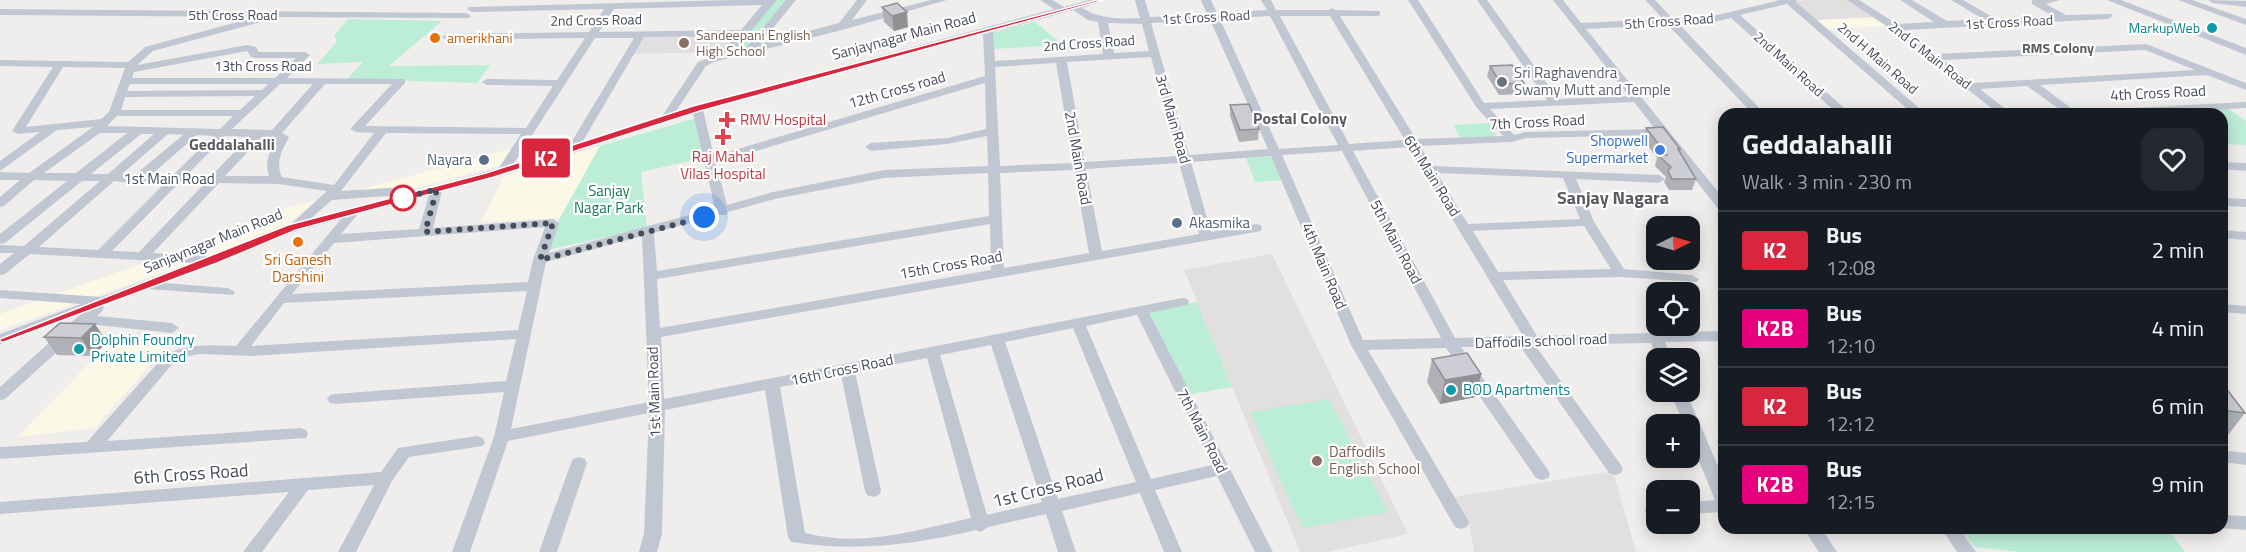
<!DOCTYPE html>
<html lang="en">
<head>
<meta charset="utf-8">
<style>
  :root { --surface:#171b24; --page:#242831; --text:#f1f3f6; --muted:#9ea1a6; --line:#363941 }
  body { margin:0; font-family:"Titillium Web",sans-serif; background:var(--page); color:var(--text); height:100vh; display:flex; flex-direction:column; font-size:22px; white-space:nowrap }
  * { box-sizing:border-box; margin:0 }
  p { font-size:20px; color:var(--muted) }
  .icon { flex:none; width:33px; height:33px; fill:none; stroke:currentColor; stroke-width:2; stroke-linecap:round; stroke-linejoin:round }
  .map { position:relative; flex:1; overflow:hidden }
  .details { position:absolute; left:1718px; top:108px; width:510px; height:426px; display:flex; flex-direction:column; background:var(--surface); border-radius:18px; box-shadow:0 3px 15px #0003 }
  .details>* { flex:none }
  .badge { padding:0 12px; border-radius:4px; font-size:21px; line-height:39px }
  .needle { width:39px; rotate:85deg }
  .controls { position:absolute; left:1646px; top:216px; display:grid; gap:12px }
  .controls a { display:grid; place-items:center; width:54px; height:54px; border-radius:12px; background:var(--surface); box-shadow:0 3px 15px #0003; font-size:30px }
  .you { position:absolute; width:30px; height:30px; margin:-15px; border:4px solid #fff; border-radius:50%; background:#1a73e8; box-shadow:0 0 0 9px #1a73e833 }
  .map>.badge { position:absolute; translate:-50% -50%; box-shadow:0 0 0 3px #fff }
  .round { display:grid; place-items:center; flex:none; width:63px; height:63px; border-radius:18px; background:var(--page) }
  .head { display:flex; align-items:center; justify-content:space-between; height:102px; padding:0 24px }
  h1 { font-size:28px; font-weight:700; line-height:45px }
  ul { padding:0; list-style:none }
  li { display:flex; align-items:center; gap:18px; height:78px; padding:0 24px; border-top:2px solid var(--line) }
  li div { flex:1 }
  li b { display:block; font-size:22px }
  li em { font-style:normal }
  li .badge { min-width:66px; font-weight:700; text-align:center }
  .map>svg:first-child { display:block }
  .commercial { fill:#fbf8e6 }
  .education { fill:#e1dfdf }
  .green { fill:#bcedd7 }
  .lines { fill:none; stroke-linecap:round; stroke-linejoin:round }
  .minor { fill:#c1c7d2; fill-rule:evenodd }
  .wall { fill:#b0b1b7 }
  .shaded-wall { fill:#909095 }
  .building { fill:#cdced5; stroke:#909095; stroke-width:1.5 }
  .line { fill:#d7263d; stroke:#fff; stroke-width:1.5 }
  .walk { stroke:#464d5a; stroke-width:6; stroke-dasharray:0 10.8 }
  .culture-dot { fill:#0f9aa8; stroke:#fff; stroke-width:2 }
  .food-dot { fill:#e8710a; stroke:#fff; stroke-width:2 }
  .education-dot { fill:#8d6e63; stroke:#fff; stroke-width:2 }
  .worship-dot { fill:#6b7280; stroke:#fff; stroke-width:2 }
  .health-dot { fill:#e0444e; stroke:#fff; stroke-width:2 }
  .shop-dot { fill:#3f7fe0; stroke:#fff; stroke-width:2 }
  .service-dot { fill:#5c6f8a; stroke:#fff; stroke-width:2 }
  .stop-dot { fill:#fff; stroke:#d7263d; stroke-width:3 }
  .labels { text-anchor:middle; stroke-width:4.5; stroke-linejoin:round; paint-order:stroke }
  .far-street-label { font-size:14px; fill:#464d5a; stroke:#fff }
  .far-culture-label { font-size:14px; fill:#0d838f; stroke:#fff; text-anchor:end }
  .far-education-label { font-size:14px; fill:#785e54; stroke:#fff; text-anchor:start }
  .far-food-label { font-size:14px; fill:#c56008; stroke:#fff; text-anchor:start }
  .far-neighbourhood-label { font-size:14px; font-weight:bold; fill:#5a5c62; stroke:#fff }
  .street-label { font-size:15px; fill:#464d5a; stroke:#fff }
  .worship-label { font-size:15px; fill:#5b616d; stroke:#fff; text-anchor:start }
  .health-label { font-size:15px; fill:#be3a42; stroke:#fff; text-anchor:start }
  .shop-label { font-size:15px; fill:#366cbe; stroke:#fff; text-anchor:end }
  .service-label { font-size:15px; fill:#4e5e75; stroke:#fff; text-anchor:end }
  .park-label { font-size:15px; fill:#197959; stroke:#fff }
  .food-label { font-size:15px; fill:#c56008; stroke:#fff }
  .culture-label { font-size:15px; fill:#0d838f; stroke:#fff; text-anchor:start }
  .education-label { font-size:15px; fill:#785e54; stroke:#fff; text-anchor:start }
  .neighbourhood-label { font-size:16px; font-weight:bold; fill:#5a5c62; stroke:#fff }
  .quarter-label { font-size:18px; font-weight:bold; fill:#5a5c62; stroke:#fff }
  .near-street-label { font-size:18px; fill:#464d5a; stroke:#fff }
</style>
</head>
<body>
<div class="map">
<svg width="2246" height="552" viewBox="0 0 2246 552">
  <rect width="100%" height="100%" fill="#f0eeed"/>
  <path class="commercial" d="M1875,17L1886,26L1827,29L1816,20Z
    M600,146L560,218L481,222L504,176Z
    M510,149L500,165L416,188L351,192Z
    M317,200L292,221L207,257L0,330V314L200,243L283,209Z
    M109,343L166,347L95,428L18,437Z"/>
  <path class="education" d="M1804,0H1847L1875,17L1816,20L1796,2Z
    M642,34H738L722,52L632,54Z
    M1272,254L1408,534L1327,552H1300L1184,270Z
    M1613,471L1636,552H1474L1469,524L1454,497Z"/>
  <path class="green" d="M774,0H788L747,48L727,55Z
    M348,19L442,21L389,66L490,65L477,83L347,79L363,62L317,64L337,42L334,36Z
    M1035,22L1063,45L993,49L992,33Z
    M2228,108L2246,121V145L2222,144V114L2162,113Z
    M696,118L703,158L641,172L647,228L547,250L560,218L600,146Z
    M1489,123L1498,138L1461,140L1453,125Z
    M1274,156L1284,180L1255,182L1246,158Z
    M1197,302L1232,387L1191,394L1147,311Z
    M1329,399L1388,512L1302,528L1250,412Z
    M1960,528L2168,529L2185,552H2018L1974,547Z"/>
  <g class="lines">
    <path class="minor" d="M732,0H777L734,51L747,47L786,0H796L760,44L839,23L857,0H867L852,20L931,0H947L846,29L714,62L706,66L676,111L1054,9L1040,0H1052L1064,7L1089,0H1105L1082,8C1100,19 1119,19 1140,18L1135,0H1145L1150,17L1207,14L1201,0H1211L1217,13L1267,10L1261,0H1271L1276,10H1328L1332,8L1336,10L1380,11V15L1377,16H1340L1416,139L1503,136L1477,108L1408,0H1418L1484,103L1547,100L1477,0H1487L1558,99L1629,96L1553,0H1563L1581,23L1663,19L1645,0H1655L1673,19L1709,17L1780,0H1797L1796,2L1926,114H1913L1787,4L1740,15L1851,114H1838L1731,18L1709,23L1679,24L1765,114H1753L1668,25L1586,29L1724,199V212L1720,211L1660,135L1526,138L1512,142L1420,146L1432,166L1659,175L1665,179L1659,183L1576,179L1594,222L1624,269L1692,275L1699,279L1697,282L1620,277L1503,280L1537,336L1724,331V341L1665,342L1671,358H1657L1651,343L1535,345L1621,465L1623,469L1621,473L1615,475L1609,473L1520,346L1461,347L1548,470L1550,474L1548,478L1542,480L1536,478L1446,348L1368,350L1469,522L1467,527L1461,529L1455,527L1351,345L1271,156L1191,162L1211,232L1256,224L1261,225L1262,228L1261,231L661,337L664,399L1182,298L1187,299L1189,302L1187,305L1149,313L1273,552H1255L1217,476L1155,490L1182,552H1164L1140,493L1062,511L1076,552H1058L1046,514L988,527L981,532L976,530C911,545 858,552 791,542L788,537L765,390L665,410L662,534L657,552H639L644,534L649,413L508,441L470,552H452L494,437L504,392L335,404L330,403L327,399L330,395L335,394L506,381L516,339L251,356L199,354L184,357L175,361L107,441L300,428L306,430L308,434L306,438L0,459V447L87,442L165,355C188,343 211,345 236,346L341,219L297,231L164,283L228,288L235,292L233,295L147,289L104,305L103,310L97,316L172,323L179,328L172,333L88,324L5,399L0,400V387L82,313L0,344V334L81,304L0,298V290L101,297L192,263L30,254L5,274L0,275V264L14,253H0V245L24,246L100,181H82L5,243L0,244V234L67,181L34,180L4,206L0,207V197L20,180H0V172L29,173L93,127L57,130L0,171V161L40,132L18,134L12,131L53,67L0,66V60L128,62L145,47L256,17L0,15V9L466,13L471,16L469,18L258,17L262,20L261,22L153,51L137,65L247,45L256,47L259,52H305L310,55L287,78L405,79V83L365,126L526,128L553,86L487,85L482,82L487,79L557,80L585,38L447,40L442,37L447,34L589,32L604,9L472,12L467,9L469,7ZM762,5L741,30L599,32L614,9ZM1073,10L1088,20L1098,22L1103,54L995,61L993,32ZM1270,16L1338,145L1279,149L1220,19ZM1280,16H1330L1405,140L1349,144ZM1210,20L1268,149L1189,155L1151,23ZM1108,23L1142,24L1149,51L1114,53ZM983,34L985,76L714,156L703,110ZM735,36L720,54L698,62L662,116L583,141L644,37ZM595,38H634L569,146L514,163ZM247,51L251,57L255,58H296L275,78H132L134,72ZM1151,57L1177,156L1085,162L1067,62ZM1056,63L1073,163L1000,166L995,67ZM63,67L125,68L109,112L101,119L26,127ZM985,83L986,129L947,138L871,143L865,147L871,151L947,144L987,136L988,166L884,170L773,192L727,205L716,163ZM130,84H268L262,90L127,91ZM280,84H313L272,130L232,129ZM325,84H392L350,129L356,132L374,133L334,185L282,177C275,163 282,150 289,137L282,133ZM255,96L240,110H121L125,97ZM1634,102L1655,129L1525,132L1514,135L1490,109ZM693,113L715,208L549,253L559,223L553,219L433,228L442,191L576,152ZM117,116H233L220,129L107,126ZM100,133H127L76,173H44ZM386,133L521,134L499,168L410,193L409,188L405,187L341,191ZM141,134H154L108,174H91ZM168,134L183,135L136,174H122ZM197,135L213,136L173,175H151ZM225,136L249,137L212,175H187ZM262,137L276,139C270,151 264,162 269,176H225ZM1409,147L1422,169L1523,336L1455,338L1353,151ZM1342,151L1441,338L1363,340L1282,155ZM1179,163L1199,234L1102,251L1086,169ZM1074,170L1089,253L1004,268L1000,173ZM988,173L989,216L657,271L654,233L718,215H726L728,212L775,199L884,178ZM1437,173L1563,178L1580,219L1468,224ZM114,181L137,184L166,182L98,250L39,247ZM180,182L205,183L139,252L112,251ZM219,183L278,184L327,191L290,225L210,256L153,253ZM401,195L309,220L332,200ZM429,195L419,229L341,234L358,214ZM990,224L991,270L660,328L657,279ZM1584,226L1611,269L1498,272L1473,231ZM545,227L533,260L528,282L292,294L334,243ZM642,236L649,402L511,429L546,262ZM527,291L518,330L251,346L284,303ZM1137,315L1212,465L1151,479L1086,326ZM1073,328L1136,482L1058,499L1005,342ZM991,345L1042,502L987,515L940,355ZM927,358L971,518C915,530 862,548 805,533L780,387L841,375L865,491L867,495L873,497L879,495L881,491L855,372Z
      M1847,0H1859L1897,24L1934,22L1900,0H1912L1947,21L1983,19L1951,0H1963L1996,19L2053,16L2032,4V0H2060L2046,4L2066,15L2111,14L2113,16L2108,19L1905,30L1936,54L2146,44L2246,83V90L2207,75L2040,85L2075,111L2246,102V108L2138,114H2066L2027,86L1980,89L2012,114H1999L1891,29ZM2145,50L2195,70L1973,83L1943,60Z
      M2107,0H2121L2246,48V55Z
      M2178,0H2192L2246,19V25Z
      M2208,0L2246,1V7L2213,3Z
      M2222,162L2246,163V171L2222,169Z
      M2222,198L2246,199V207L2222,206Z
      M2222,230L2246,232V240L2222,238Z
      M2222,304L2246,306V314L2222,312Z
      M1670,392H1686L1724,480V512L1689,514V502L1715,500L1689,437V424H1684Z
      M477,436L483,438L485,442L483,446L409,457L392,481L356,552H338L374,485L308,490L262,552H243L289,492L0,514V502L381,472L398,448Z
      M2222,450L2246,453V465L2222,462Z
      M579,457L585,459L587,463L557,552H539L571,463L573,459Z
      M1653,505H1656V517L1647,516L1645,511L1647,506Z
      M2222,515L2246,516V530L2220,528Z
      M1803,528H1821L1837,552H1819Z
      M1941,528H1959L1976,552H1957Z"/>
  </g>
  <path class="wall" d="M882,7L908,27L894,31L884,22Z
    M1490,66L1524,83L1522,94L1499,95L1487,76Z
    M1230,105L1259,129L1258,140L1239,142L1230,116Z
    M1646,128L1680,149L1679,152L1696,179L1692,190H1669L1664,182L1666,177L1655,166L1657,158L1643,139Z
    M60,323L107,342L93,356L57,355L44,337Z
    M1432,359L1481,374L1476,397L1440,404L1427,382Z
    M2222,383L2245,413L2222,443Z"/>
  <path class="shaded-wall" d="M907,12L908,27L894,31L892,16Z
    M95,324L107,342L93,356L81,338Z
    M1481,374L1476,397L1440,404L1445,380Z"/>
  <path class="building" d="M897,3L907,12L892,16L882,7Z
    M1512,65L1524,83L1501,84L1490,66Z
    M1249,104L1259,129L1240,130L1230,105Z
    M1663,127L1680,149H1678L1696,179H1672L1668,171L1671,167L1658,155H1667L1646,128Z
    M60,323L95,324L81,338L44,337Z
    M1467,353L1481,374L1445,380L1432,359Z
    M2222,383L2245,413L2222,410Z"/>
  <path class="line" d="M1097,0H1104L700,111L494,177L296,230L217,263L4,342H0V339L288,225L486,173L693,106Z"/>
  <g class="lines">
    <path class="walk" d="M403,198L401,199L437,189L425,232L553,223L540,260L704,217"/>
  </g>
  <g class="culture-dot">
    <circle cx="2212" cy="28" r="6"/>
    <circle cx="79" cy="349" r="6"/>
    <circle cx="1451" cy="390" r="6"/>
  </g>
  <g class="food-dot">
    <circle cx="435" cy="38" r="6"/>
    <circle cx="298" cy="242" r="6"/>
  </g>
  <g class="education-dot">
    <circle cx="684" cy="43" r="6"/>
    <circle cx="1317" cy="461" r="6"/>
  </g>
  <circle class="worship-dot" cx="1502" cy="82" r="6"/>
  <g class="health-dot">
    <path d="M724 111h6v6h6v6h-6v6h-6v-6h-6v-6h6z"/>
    <path d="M720 128h6v6h6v6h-6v6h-6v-6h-6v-6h6z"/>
  </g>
  <circle class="shop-dot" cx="1660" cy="150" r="6"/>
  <g class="service-dot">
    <circle cx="484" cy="160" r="6"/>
    <circle cx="1177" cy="223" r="6"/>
  </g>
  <circle class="stop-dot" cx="403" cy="198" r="12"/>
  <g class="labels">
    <g class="far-street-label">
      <text x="233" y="20">5th Cross Road</text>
      <text transform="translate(1206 17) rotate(-3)" y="5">1st Cross Road</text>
      <text transform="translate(596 20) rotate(-1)" y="5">2nd Cross Road</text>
      <text transform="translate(1669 21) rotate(-4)" y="5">5th Cross Road</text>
      <text transform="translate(2009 22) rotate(-3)" y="5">1st Cross Road</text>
      <text transform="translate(1089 43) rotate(-4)" y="5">2nd Cross Road</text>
      <text transform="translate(1930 55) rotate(38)" y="5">2nd G Main Road</text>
      <text transform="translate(1878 58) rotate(41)" y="5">2nd H Main Road</text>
      <text transform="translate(1789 64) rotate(42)" y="5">2nd Main Road</text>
      <text x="263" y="71">13th Cross Road</text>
    </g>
    <g class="far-culture-label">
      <text x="2200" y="33">MarkupWeb</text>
    </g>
    <g class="far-education-label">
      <text x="696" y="40">Sandeepani English<tspan x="696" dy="16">High School</tspan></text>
    </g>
    <g class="far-food-label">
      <text x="447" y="43">amerikhani</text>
    </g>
    <g class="far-neighbourhood-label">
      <text x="2058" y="53">RMS Colony</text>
    </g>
    <g class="street-label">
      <text transform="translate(904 36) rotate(-15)" y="5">Sanjaynagar Main Road</text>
      <text transform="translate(897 90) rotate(-16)" y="5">12th Cross road</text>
      <text transform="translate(2158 93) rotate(-3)" y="5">4th Cross Road</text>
      <text transform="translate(1173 119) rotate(74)" y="5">3rd Main Road</text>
      <text transform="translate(1537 122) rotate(-3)" y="5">7th Cross Road</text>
      <text transform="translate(1078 158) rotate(80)" y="5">2nd Main Road</text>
      <text transform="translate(1432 176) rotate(58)" y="5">6th Main Road</text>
      <text x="169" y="184">1st Main Road</text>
      <text transform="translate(213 241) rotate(-22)" y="5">Sanjaynagar Main Road</text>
      <text transform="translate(1396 242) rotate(62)" y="5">5th Main Road</text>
      <text transform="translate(951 265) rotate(-10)" y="5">15th Cross Road</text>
      <text transform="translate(1324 266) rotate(67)" y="5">4th Main Road</text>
      <text transform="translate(1541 341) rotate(-2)" y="5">Daffodils school road</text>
      <text transform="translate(842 370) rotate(-12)" y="5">16th Cross Road</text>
      <text transform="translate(654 392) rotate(-92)" y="5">1st Main Road</text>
      <text transform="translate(1202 431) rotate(63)" y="5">7th Main Road</text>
    </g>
    <g class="worship-label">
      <text x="1514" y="78">Sri Raghavendra<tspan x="1514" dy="17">Swamy Mutt and Temple</tspan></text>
    </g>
    <g class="health-label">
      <text x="740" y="125">RMV Hospital</text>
      <text x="723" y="162" text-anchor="middle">Raj Mahal<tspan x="723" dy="17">Vilas Hospital</tspan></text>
    </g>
    <g class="shop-label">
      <text x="1648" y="146">Shopwell<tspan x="1648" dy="17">Supermarket</tspan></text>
    </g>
    <g class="service-label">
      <text x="472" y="165">Nayara</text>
      <text x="1189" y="228" text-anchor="start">Akasmika</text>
    </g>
    <g class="park-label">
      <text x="609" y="196">Sanjay<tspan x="609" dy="17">Nagar Park</tspan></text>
    </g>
    <g class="food-label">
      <text x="298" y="265">Sri Ganesh<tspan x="298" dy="17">Darshini</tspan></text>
    </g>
    <g class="culture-label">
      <text x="91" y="345">Dolphin Foundry<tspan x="91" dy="17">Private Limited</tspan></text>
      <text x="1463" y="395">BOD Apartments</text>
    </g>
    <g class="education-label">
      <text x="1329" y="457">Daffodils<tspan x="1329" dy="17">English School</tspan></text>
    </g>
    <g class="neighbourhood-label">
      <text x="1300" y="124">Postal Colony</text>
      <text x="232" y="150">Geddalahalli</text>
    </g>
    <g class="quarter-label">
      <text x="1613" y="204">Sanjay Nagara</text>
    </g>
    <g class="near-street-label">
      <text transform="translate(191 474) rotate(-4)" y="6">6th Cross Road</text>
      <text transform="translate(1048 488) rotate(-14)" y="6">1st Cross Road</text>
    </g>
  </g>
</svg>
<div class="controls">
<a><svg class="needle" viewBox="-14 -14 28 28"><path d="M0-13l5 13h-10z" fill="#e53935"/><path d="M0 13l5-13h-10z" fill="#9ea1a6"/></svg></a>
<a><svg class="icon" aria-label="locate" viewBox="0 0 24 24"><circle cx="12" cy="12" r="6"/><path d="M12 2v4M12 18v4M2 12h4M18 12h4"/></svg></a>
<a><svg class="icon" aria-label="layers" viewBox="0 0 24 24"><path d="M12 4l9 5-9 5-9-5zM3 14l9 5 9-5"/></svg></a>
<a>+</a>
<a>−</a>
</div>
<div class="you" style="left:704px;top:217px"></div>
<b class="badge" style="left:546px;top:158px;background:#d7263d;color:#fff">K2</b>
<section class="details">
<div class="head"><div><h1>Geddalahalli</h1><p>Walk · 3 min · 230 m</p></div><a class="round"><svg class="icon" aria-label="heart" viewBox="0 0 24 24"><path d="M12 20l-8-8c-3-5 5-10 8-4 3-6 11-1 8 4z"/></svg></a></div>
<ul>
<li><span class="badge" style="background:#d7263d;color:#fff">K2</span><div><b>Bus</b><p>12:08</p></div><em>2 min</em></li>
<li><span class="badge" style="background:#e6007e;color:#fff">K2B</span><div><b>Bus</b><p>12:10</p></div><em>4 min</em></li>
<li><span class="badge" style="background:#d7263d;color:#fff">K2</span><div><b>Bus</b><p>12:12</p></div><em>6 min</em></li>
<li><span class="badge" style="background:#e6007e;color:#fff">K2B</span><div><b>Bus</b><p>12:15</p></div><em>9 min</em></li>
</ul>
</section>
</div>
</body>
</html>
